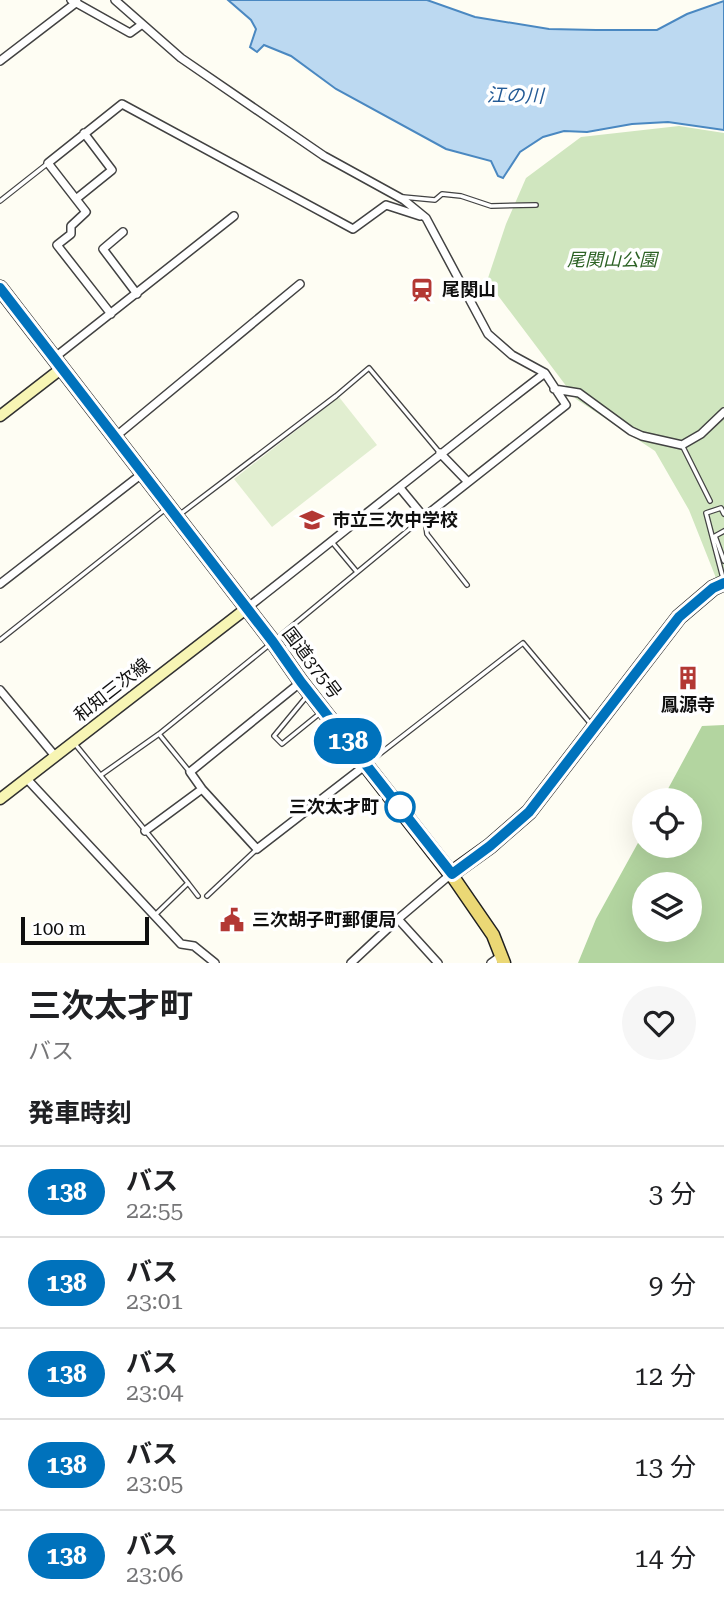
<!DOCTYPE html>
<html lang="ja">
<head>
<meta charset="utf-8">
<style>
  :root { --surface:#fff; --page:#f6f6f6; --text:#202124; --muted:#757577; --line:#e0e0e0 }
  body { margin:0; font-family:"Roboto Serif","Noto Sans JP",serif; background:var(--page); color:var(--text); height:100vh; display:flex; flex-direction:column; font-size:26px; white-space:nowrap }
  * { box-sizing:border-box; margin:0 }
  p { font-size:23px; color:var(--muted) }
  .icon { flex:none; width:38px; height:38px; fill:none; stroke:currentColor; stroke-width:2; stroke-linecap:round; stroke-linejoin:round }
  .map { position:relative; height:963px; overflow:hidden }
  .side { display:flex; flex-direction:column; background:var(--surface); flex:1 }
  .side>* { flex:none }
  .badge { padding:0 14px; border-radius:23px; font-size:24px; line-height:46px }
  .tools { position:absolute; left:632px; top:788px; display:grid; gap:14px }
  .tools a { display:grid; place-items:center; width:70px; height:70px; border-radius:50%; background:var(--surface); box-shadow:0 7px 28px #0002; font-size:35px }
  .scale { position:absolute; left:21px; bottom:18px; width:128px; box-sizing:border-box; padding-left:7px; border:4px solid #0f0f0f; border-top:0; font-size:19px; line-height:24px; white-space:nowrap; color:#0f0f0f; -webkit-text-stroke:5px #fff; paint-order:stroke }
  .map>.badge { position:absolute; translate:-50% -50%; box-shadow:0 0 0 4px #fff }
  h2 { padding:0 28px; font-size:26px; line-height:63px }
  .round { display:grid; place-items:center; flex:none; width:74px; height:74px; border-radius:37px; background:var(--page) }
  .summary { display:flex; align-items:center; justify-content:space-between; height:119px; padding:0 28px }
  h1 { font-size:33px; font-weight:700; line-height:52px }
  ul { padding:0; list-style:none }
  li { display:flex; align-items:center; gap:21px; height:91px; padding:0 28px; border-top:2px solid var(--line) }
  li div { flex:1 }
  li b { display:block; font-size:26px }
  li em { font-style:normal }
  li .badge { min-width:77px; font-weight:700; text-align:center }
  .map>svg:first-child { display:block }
  .green { fill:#d0e6bf }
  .forest { fill:#b3d5a0; fill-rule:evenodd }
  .pitch { fill:#e1eed0 }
  .water { fill:#bcd9f1; stroke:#4a88c1; stroke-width:2 }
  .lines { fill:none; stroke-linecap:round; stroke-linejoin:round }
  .lane-casing { stroke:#424242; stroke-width:6 }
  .street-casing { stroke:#424242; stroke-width:10 }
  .secondary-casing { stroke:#313131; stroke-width:13 }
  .primary-casing { stroke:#202020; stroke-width:15 }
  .highway-casing { stroke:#202020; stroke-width:17 }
  .lane { stroke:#fff; stroke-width:3.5 }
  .street { stroke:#fff; stroke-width:7 }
  .secondary { stroke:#f7f5b4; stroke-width:10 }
  .primary { stroke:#ebd875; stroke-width:12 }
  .highway { stroke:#e6ac68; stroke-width:14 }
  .line-casing { stroke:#fff; stroke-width:16 }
  .line { stroke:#0072bc; stroke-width:10 }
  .stop-dot { fill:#fff; stroke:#0072bc; stroke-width:3.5 }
  .labels { text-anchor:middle; stroke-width:7; stroke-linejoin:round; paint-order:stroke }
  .park-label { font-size:18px; font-style:italic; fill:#2d6225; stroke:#fff }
  .poi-label { font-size:18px; font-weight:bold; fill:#0f0f0f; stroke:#fff; text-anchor:start }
  .street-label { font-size:18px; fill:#0f0f0f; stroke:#fff }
  .stop-label { font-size:18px; font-weight:bold; fill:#0f0f0f; stroke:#fff; text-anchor:end }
  .water-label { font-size:19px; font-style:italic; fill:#245b96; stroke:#fff }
</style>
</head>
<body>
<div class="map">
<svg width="724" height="963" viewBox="0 0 724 963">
  <rect width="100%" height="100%" fill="#fefdf3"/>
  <path class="green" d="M679,126L724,133V575L716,578L689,510L655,451L576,399L487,281L506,224L526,178L581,137Z"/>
  <path class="forest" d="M724,725V963H578L596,919L644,832V845H690V800H662L702,726ZM644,884H690V929H644Z"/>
  <path class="pitch" d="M339,397L377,445L272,527L234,479Z"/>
  <path class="water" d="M228,0H427L475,17L549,29L596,30H657L687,14L724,1V130L668,122L632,124L587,132L564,131L543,137L520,152L503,178L498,176L491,161L446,149L336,89L291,56L264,45L257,52L250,47L256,29L251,20Z"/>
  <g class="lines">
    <g class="lane-casing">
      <path id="lane" d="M403,197L435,200L442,194L461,196L491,206L536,205
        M0,201L47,164
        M683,447L710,501
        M179,515L336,396L369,368L440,453
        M425,519L427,534L467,585
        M724,531L715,536L724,561
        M332,542L357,572
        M723,578L706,513L721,508L724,514
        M0,640L167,508
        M275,640L423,518
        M307,696L274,736L282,744L319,714
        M159,734L189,771
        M75,744L188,883L154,916
        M368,763L523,643L590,723
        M101,775L159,734L269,645
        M188,883L198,896
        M207,896L257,849"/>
    </g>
    <g class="street-casing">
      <path id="street" d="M71,0L130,33L141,25
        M115,0L181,58L324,156L404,200L426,218L488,334L512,355L545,373L566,405L424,517L400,488
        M0,61L77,2
        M76,199L112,170L84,133
        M123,232L103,249L137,294
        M111,314L57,245L71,234V226L86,212L48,163L122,104L353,229L386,205L420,216
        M54,358L234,216
        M554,389L579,393L631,431L642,436L682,445L701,434L724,412
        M115,437L300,284
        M440,453L468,482
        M0,584L143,473
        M247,608C347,530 444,450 545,373
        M301,682L190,772L202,789L257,849L367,764
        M0,690L55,756
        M27,779L181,944L194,946L215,963
        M145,831L202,789
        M398,919L438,963
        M351,963L398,919L451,874
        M491,963L502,955"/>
    </g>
    <g class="secondary-casing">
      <path id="secondary" d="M0,416L62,368
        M0,799L247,608"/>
    </g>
    <g class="primary-casing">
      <path id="primary" d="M451,874L493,935L504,963"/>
    </g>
    <g class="highway-casing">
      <path id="highway" d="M0,288L273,642L301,682L451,874L490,846L529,812L679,617L713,588L724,583"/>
    </g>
    <use href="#lane" class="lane"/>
    <use href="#street" class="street"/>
    <use href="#secondary" class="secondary"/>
    <use href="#primary" class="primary"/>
    <use href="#highway" class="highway"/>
  </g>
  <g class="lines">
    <g class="line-casing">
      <path id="line" d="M0,288L273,642L301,682L452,874L490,846L529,812L679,617L713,588L724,583"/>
    </g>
    <use href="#line" class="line"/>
  </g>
  <defs>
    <g id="station-bare" transform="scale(1.89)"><path d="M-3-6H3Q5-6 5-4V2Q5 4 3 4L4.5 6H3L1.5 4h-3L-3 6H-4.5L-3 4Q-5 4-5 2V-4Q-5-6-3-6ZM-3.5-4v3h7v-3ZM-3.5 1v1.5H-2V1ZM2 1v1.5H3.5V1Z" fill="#b33834" stroke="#fff" stroke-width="2.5" paint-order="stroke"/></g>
    <g id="school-bare" transform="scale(1.89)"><path d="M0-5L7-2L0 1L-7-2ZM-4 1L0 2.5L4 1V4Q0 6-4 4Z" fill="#b33834" stroke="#fff" stroke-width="2.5" paint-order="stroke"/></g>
    <g id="building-bare" transform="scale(1.89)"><path d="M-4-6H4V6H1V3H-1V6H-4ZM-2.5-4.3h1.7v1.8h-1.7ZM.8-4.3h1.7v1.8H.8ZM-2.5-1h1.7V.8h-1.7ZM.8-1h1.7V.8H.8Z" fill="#b33834" stroke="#fff" stroke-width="2.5" paint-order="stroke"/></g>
    <g id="civic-bare" transform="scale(1.89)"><path d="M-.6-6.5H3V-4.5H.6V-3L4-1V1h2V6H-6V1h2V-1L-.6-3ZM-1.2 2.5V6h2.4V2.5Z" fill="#b33834" stroke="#fff" stroke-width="2.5" paint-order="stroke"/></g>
  </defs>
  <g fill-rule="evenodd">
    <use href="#station-bare" x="422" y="290"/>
    <use href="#school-bare" x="312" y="520"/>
    <use href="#building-bare" x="688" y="678"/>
    <use href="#civic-bare" x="232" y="920"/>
  </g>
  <circle class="stop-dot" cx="400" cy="807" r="14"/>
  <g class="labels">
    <g class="park-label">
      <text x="612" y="266">尾関山公園</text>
    </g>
    <g class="poi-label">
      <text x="442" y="296">尾関山</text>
      <text x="332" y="526">市立三次中学校</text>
      <text x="688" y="711" text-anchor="middle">鳳源寺</text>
      <text x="252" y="926">三次胡子町郵便局</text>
    </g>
    <g class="street-label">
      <text transform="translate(312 663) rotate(53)" y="6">国道375号</text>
      <text transform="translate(112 690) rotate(-38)" y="6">和知三次線</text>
    </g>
    <g class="stop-label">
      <text x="379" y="813">三次太才町</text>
    </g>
    <g class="water-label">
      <text transform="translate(515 95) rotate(1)" y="7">江の川</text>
    </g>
  </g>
</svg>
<div class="tools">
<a><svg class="icon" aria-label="locate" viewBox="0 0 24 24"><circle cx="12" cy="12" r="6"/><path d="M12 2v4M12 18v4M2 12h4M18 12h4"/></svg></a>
<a><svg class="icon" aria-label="layers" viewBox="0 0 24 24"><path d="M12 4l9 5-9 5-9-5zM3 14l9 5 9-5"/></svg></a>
</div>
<div class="scale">100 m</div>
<b class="badge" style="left:348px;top:741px;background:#0072bc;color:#fff">138</b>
</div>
<section class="side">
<div class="summary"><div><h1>三次太才町</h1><p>バス</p></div><a class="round"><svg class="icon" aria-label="heart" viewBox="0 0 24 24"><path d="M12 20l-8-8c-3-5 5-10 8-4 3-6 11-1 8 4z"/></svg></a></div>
<h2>発車時刻</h2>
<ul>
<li><span class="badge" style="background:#0072bc;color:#fff">138</span><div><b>バス</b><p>22:55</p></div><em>3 分</em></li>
<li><span class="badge" style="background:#0072bc;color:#fff">138</span><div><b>バス</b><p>23:01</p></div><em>9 分</em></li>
<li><span class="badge" style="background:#0072bc;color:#fff">138</span><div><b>バス</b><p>23:04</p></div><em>12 分</em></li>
<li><span class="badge" style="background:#0072bc;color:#fff">138</span><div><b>バス</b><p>23:05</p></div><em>13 分</em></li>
<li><span class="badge" style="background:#0072bc;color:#fff">138</span><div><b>バス</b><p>23:06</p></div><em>14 分</em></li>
</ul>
</section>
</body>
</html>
